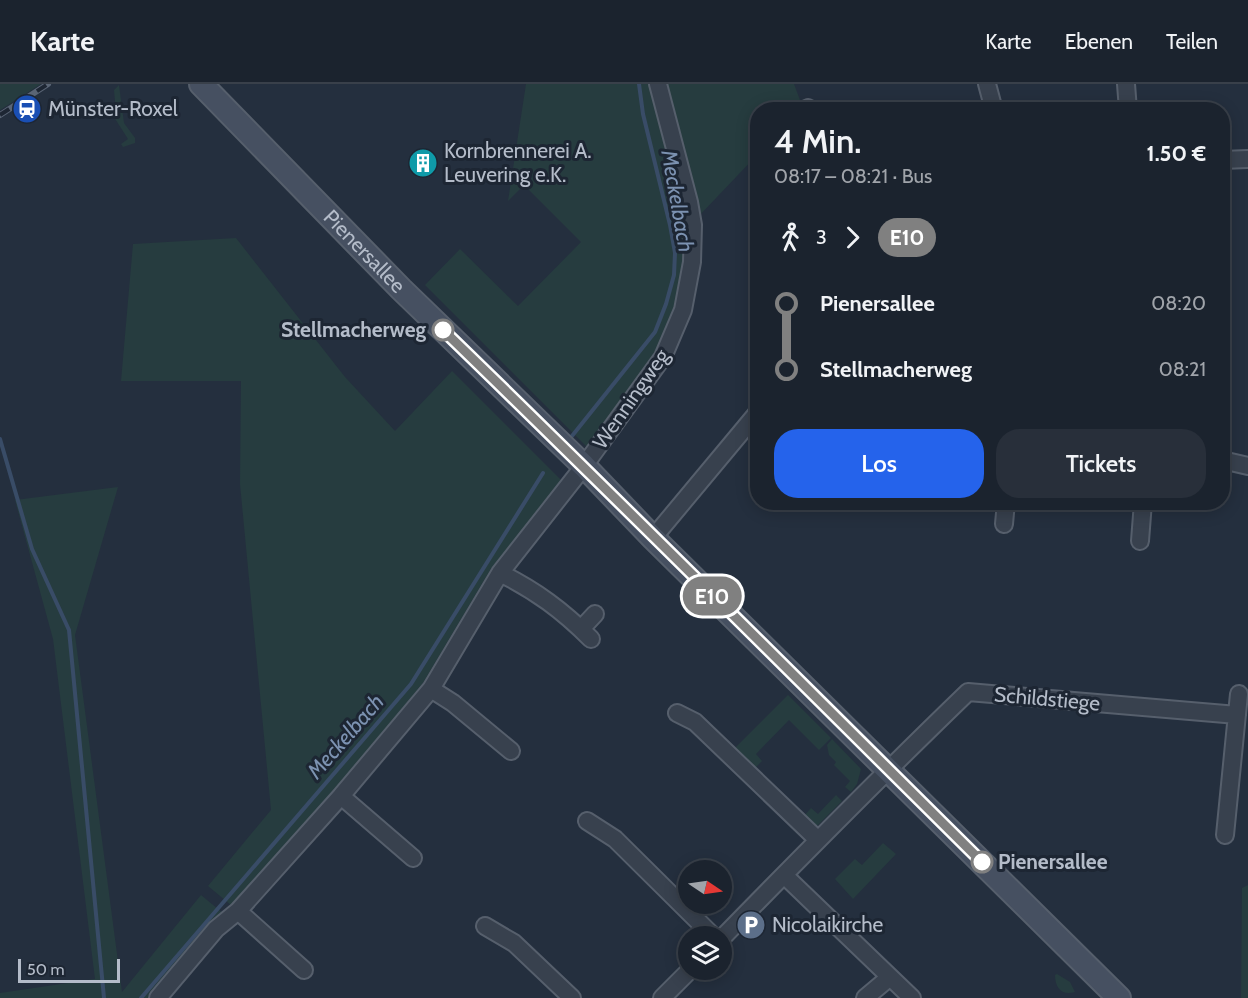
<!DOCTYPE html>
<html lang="de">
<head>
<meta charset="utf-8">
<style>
  :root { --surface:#1b232e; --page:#282f3a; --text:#f1f3f6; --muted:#a0a4aa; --line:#39404a; --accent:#2563eb }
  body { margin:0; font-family:Cabin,sans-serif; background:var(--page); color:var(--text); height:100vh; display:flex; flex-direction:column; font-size:22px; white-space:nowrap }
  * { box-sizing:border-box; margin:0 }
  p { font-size:20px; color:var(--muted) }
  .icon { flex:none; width:33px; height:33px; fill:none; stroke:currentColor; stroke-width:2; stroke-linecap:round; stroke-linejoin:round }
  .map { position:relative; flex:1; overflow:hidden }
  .side { position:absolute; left:750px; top:18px; width:480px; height:408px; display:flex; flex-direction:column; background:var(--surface); border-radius:24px; box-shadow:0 3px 15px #0003,0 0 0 2px var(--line) }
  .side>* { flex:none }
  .badge { padding:0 12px; border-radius:20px; font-size:21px; line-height:39px }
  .needle { width:39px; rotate:103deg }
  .controls { position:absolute; left:678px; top:776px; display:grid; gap:12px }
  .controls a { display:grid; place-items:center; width:54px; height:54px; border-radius:50%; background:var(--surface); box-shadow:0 3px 15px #0003,0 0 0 2px var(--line); font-size:30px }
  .scale { position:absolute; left:18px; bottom:15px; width:102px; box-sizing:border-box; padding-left:6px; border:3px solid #b4bcc9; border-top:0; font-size:16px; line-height:21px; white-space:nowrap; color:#b4bcc9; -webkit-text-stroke:4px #1d2633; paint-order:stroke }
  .map>.badge { position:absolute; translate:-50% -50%; box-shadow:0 0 0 3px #fff }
  .legs { display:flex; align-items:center; gap:9px; height:66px; padding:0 24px; font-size:20px }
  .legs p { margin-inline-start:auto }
  .head { display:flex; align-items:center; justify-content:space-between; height:102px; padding:0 24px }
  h1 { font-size:33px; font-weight:600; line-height:45px }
  .action { display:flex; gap:12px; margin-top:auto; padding:12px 24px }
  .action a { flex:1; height:69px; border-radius:24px; background:var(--accent); color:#fff; font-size:24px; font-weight:600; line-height:69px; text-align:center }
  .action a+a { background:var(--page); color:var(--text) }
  ul { padding:0 24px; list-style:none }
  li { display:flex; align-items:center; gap:21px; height:66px; font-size:22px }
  li i { display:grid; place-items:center; width:9px; height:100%; margin:0 8px; background:currentColor }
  li i::after { content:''; width:15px; height:15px; margin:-8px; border:4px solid; border-radius:50%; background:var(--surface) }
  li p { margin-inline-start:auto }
  li:first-child i { background:linear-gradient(#0000 50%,currentColor 0) }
  li:last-child i { background:linear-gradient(currentColor 50%,#0000 0) }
  header { display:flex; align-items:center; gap:36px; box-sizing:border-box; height:84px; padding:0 30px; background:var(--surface); border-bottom:2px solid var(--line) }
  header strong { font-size:28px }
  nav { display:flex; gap:33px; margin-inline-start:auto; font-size:21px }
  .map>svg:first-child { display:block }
  .green { fill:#263c3f }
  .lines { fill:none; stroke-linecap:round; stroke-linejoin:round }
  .stream { stroke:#394c67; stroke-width:4 }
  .street-casing { stroke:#565f6c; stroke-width:20 }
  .secondary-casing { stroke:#565f6c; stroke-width:26 }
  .street { stroke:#38414e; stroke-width:16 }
  .secondary { stroke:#465061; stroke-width:22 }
  .rail-casing { stroke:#5a6575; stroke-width:6 }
  .rail { stroke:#1d2633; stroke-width:4; stroke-dasharray:11; stroke-linecap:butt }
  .line-1-casing { stroke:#fff; stroke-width:14 }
  .line-1 { stroke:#808080; stroke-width:9 }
  .stop-1-dot { fill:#fff; stroke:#808080; stroke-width:3 }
  .labels { text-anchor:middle; stroke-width:6; stroke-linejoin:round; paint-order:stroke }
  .poi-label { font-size:21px; fill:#b4bcc9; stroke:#1d2633; text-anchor:start }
  .street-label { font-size:21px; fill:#b4bcc9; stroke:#1d2633 }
  .stop-label { font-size:21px; font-weight:bold; fill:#b4bcc9; stroke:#1d2633; text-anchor:end }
  .water-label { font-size:22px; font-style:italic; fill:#7c92b1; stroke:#1d2633 }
</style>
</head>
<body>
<header>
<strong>Karte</strong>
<nav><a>Karte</a><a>Ebenen</a><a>Teilen</a></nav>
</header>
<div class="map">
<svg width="1248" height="914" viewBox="0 0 1248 914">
  <rect width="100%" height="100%" fill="#242f3e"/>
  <path class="green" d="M0,0H41L0,26Z
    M526,0H652L657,30L687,144L685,189L669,250L590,366L425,201L460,165L518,222L581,158L524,101L508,117Z
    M662,0H794L803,24L801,26H758L757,71L697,134Z
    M119,1L124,39L135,54V59L123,63L121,60L128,55L112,30L116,28L114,6Z
    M236,154L345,293L395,347L452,287L563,398L492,483L423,599L237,826L208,802L271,726L240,400L241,297H121L133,160Z
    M118,403L75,551L122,908L201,811L224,830L152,914H0V909L95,895L53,555L15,416Z
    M788,611L831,654L819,666L789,636L756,670L762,677L755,684L734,665Z
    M832,655L861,685L857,700L851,708L845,703L850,697L834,681L836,678L829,671L827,661Z
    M836,711L842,717L818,741H814L804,732L811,724L818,730Z
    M883,759L896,770L853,815L835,795L855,775L862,781Z
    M1248,801V914H1241L1242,804Z
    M1057,890L1070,898L1075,908C1062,912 1055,904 1055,891Z"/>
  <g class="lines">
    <path class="stream" d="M572,352L655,248L666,220L674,191L675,169L670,141L643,30L639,0
      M0,355L32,465L69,546L104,914
      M141,914L411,600L543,389"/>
    <g class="street-casing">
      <path id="street" d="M987,0L994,26
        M1126,0L1128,26
        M808,24L811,26
        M1222,76L1248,75
        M1222,376L1248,382
        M1004,440L1006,418
        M653,454L758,328
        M1140,457L1143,418
        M500,489C536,507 562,526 591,555
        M581,545L595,530
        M431,605L453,619L511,667
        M677,629L695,638L818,756
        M341,712L413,774
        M587,737L615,755L713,852
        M1225,751L1239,610
        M785,792L912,914
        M238,827L304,886
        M485,842L514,859L572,914
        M722,854C803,771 884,689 968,608L1237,631
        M158,914L216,845L238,827L341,712L431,605L500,489L584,382L663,273L683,226L692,178L693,141L689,118L658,0
        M662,914L691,885
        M865,914L890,893"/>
    </g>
    <g class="secondary-casing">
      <g id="secondary">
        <path id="s1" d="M201,0L401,205L584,382L653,454L1119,914"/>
      </g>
    </g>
    <use href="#street" class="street"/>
    <use href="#secondary" class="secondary"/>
    <g class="rail-casing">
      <path id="rail" d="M0,31L48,0"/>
    </g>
    <use href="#rail" class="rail"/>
  </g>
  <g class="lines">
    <g class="line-1-casing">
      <path id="line-1" d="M443,246C624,421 802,600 982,778"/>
    </g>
    <use href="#line-1" class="line-1"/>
  </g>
  <defs>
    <g id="station-disc" transform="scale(1.5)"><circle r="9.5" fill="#1a4fb4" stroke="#1d2633"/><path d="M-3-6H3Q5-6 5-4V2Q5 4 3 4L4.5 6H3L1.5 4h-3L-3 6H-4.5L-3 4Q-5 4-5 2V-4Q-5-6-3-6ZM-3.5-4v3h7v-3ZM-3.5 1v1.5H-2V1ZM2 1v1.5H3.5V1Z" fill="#fff"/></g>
    <g id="building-disc" transform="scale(1.5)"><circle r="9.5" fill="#0f9aa8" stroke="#1d2633"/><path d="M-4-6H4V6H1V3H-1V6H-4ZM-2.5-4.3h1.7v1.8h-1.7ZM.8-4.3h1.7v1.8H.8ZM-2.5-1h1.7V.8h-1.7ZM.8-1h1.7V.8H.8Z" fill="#fff"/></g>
    <g id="parking-disc" transform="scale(1.5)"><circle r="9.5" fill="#5c6f8a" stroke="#1d2633"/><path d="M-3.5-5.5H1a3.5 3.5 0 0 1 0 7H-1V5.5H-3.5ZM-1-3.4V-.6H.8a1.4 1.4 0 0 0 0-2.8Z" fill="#fff"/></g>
  </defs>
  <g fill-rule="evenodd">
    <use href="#station-disc" x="27" y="25"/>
    <use href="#building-disc" x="423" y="79"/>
    <use href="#parking-disc" x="751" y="841"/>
  </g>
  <g class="stop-1-dot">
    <circle cx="443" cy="246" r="10"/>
    <circle cx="982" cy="778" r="10"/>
  </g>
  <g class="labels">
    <g class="poi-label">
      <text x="48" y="32">Münster-Roxel</text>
      <text x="444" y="74">Kornbrennerei A.<tspan x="444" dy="24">Leuvering e.K.</tspan></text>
      <text x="772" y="848">Nicolaikirche</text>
    </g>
    <g class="street-label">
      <text dy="7" stroke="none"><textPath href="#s1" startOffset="234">Pienersallee</textPath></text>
      <text transform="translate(631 315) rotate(-55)" y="7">Wenningweg</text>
      <text transform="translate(1047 615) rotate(5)" y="7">Schildstiege</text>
    </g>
    <g class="stop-label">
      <text x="426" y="253">Stellmacherweg</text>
      <text x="998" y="785" text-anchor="start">Pienersallee</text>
    </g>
    <g class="water-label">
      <text transform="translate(678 117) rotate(80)" y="8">Meckelbach</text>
      <text transform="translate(345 652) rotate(-49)" y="8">Meckelbach</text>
    </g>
  </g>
</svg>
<div class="controls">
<a><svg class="needle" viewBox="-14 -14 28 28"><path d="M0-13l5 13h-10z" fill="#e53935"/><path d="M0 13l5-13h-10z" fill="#a0a4aa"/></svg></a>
<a><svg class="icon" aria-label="layers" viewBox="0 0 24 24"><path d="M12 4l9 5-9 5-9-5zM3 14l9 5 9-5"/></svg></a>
</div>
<div class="scale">50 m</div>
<b class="badge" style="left:712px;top:512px;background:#808080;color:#fff">E10</b>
<section class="side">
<div class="head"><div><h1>4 Min.</h1><p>08:17 – 08:21 · Bus</p></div><b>1.50 €</b></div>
<div class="legs"><svg class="icon" aria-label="walk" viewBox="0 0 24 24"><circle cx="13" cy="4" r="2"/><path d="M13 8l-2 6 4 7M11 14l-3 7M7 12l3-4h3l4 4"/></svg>3<svg class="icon" aria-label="forward" viewBox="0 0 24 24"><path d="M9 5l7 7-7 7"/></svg><b class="badge" style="background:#808080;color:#fff">E10</b></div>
<ul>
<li><i style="color:#808080"></i><b>Pienersallee</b><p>08:20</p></li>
<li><i style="color:#808080"></i><b>Stellmacherweg</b><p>08:21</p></li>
</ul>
<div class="action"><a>Los</a><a>Tickets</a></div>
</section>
</div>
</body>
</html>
